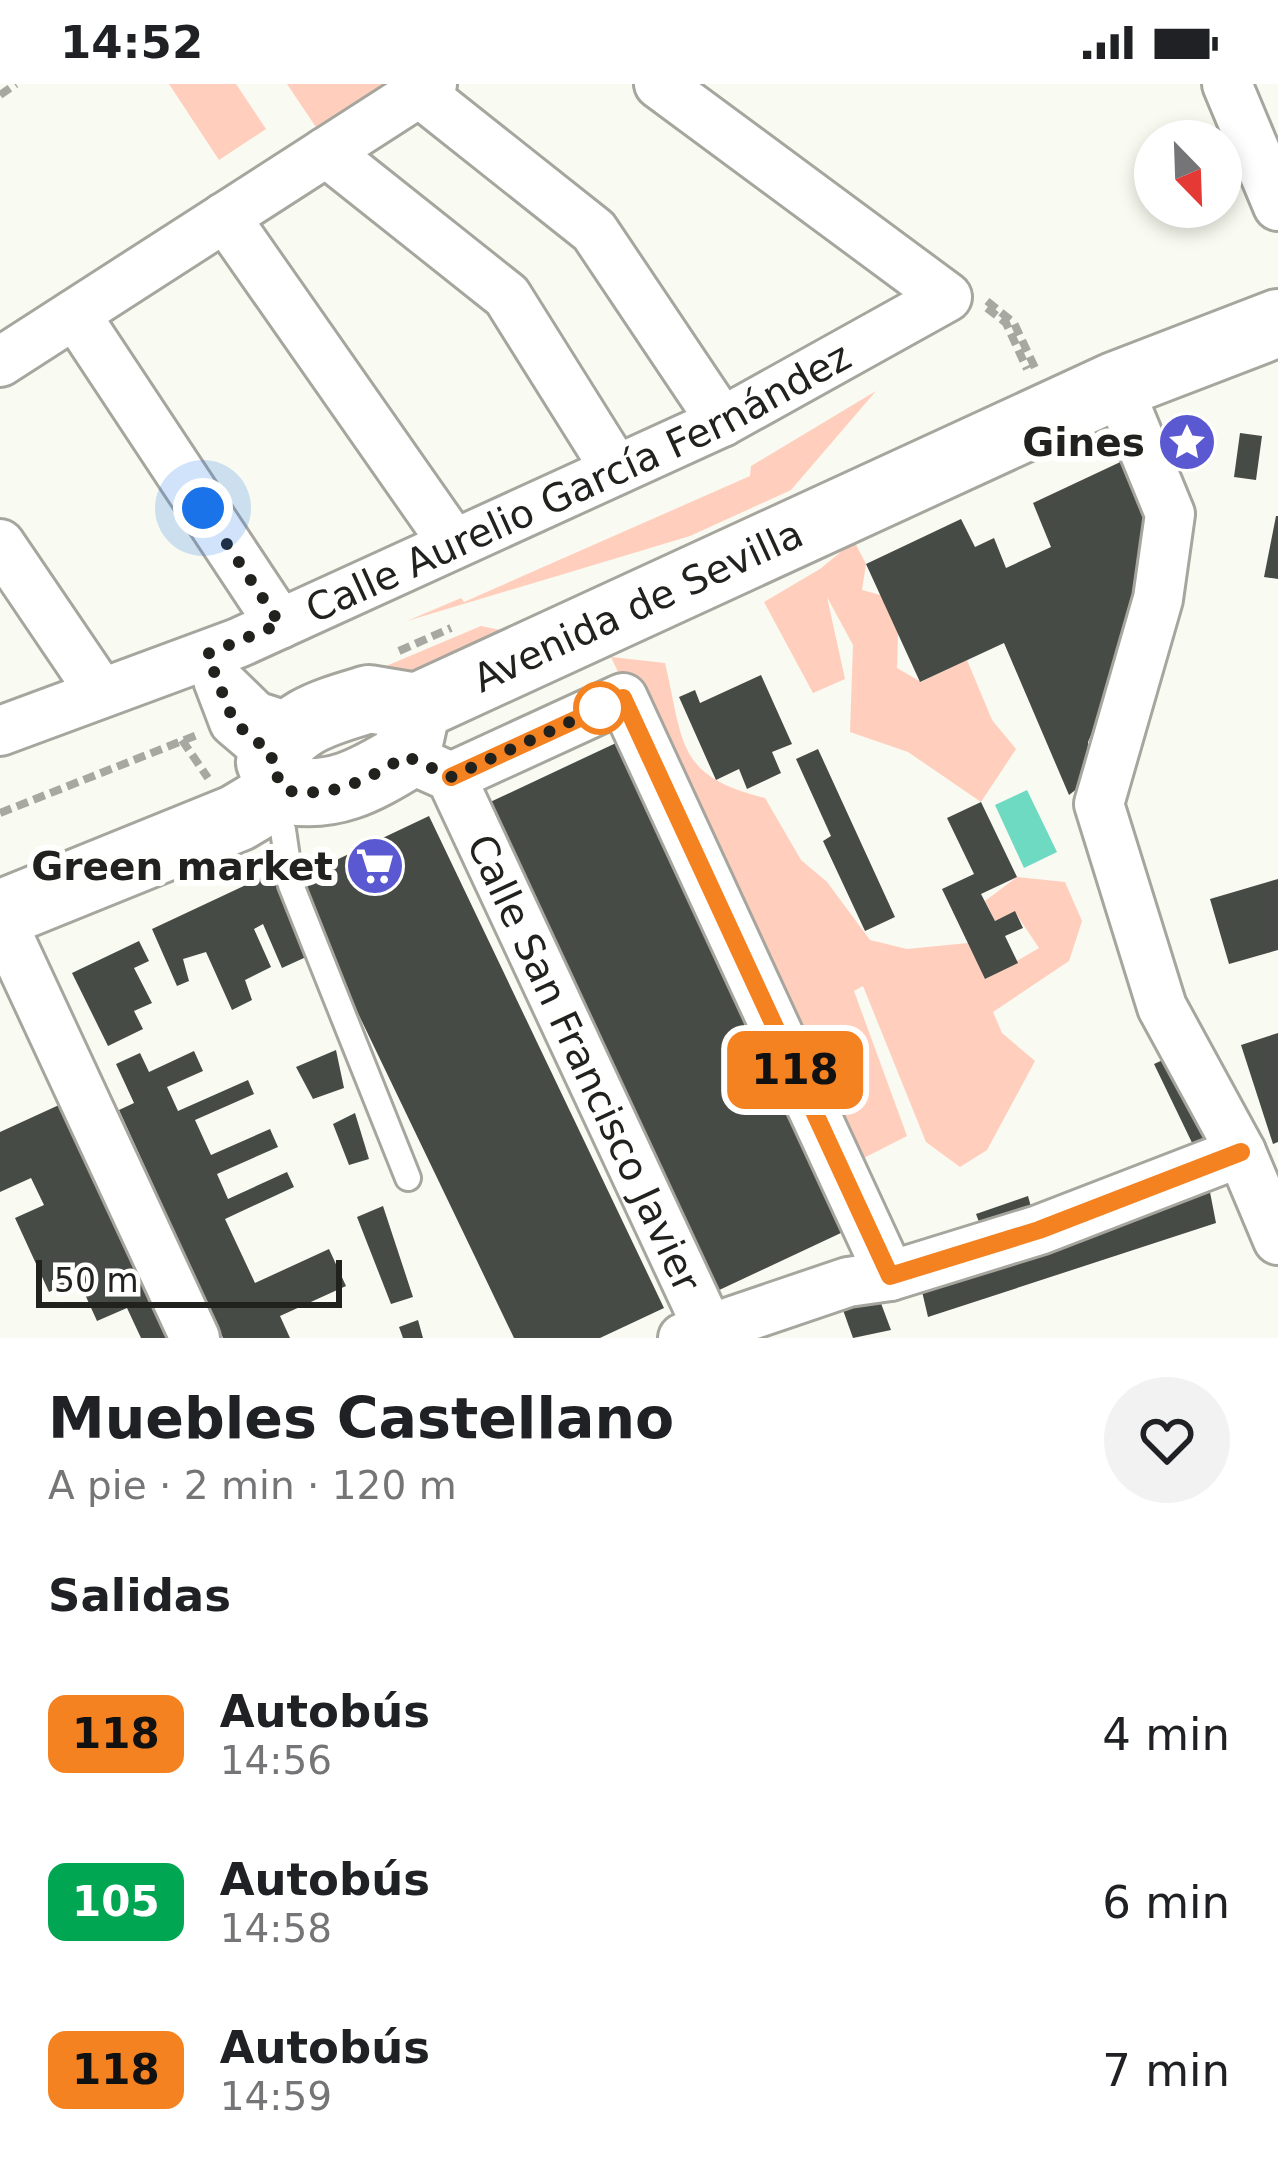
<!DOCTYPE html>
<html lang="es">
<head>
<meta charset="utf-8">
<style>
  :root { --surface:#fff; --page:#f2f2f2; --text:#202124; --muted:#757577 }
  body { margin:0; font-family:"DejaVu Sans",sans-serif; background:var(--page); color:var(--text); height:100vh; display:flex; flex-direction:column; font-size:45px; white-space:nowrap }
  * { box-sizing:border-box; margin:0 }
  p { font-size:39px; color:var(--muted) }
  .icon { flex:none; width:66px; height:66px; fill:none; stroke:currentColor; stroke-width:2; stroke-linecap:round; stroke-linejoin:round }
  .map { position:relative; height:1254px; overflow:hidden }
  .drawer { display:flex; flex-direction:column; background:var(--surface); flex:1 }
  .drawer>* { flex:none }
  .badge { padding:0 24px; border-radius:18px; font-size:42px; line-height:78px }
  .needle { width:78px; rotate:157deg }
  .tools { position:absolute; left:1134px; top:36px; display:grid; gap:24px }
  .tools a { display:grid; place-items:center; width:108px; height:108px; border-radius:50%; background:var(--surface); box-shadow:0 6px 18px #0003; font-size:60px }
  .scale { position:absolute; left:36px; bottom:30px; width:306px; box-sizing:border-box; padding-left:12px; border:6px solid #21211e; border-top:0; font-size:33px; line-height:42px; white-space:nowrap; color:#21211e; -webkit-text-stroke:9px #fffffe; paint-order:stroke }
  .you { position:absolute; width:60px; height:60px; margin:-30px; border:9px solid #fff; border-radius:50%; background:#1a73e8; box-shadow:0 0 0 18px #1a73e833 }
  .map>.badge { position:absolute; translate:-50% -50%; box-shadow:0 0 0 6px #fff }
  h2 { padding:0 48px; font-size:45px; line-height:108px }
  .round { display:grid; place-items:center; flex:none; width:126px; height:126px; border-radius:63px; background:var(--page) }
  .summary { display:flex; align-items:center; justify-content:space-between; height:204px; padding:0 48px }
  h1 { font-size:57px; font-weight:800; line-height:90px }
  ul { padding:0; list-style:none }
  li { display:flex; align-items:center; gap:36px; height:168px; padding:0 48px }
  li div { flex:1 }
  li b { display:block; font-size:45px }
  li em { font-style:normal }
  li .badge { min-width:132px; font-weight:700; text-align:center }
  .status { display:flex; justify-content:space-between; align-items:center; height:84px; padding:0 60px; background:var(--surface); direction:ltr }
  .status svg { height:33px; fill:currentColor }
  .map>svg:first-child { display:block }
  .green { fill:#ffcebc }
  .water { fill:#6fdac2 }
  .building { fill:#464b46 }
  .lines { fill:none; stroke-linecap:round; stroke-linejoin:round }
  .lane-casing { stroke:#a6a69e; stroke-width:30 }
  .street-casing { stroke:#a6a69e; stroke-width:54 }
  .secondary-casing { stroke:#a6a69e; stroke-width:72 }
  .path { stroke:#a8a8a2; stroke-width:8; stroke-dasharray:12 6; stroke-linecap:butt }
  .lane { stroke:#fff; stroke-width:24 }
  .street { stroke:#fff; stroke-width:48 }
  .secondary { stroke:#fff; stroke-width:66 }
  .line-casing { stroke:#fff; stroke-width:27 }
  .line { stroke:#f58220; stroke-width:18 }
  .walk { stroke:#21211e; stroke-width:12; stroke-dasharray:0 21.6 }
  .stop-dot { fill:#fff; stroke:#f58220; stroke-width:6 }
  .labels { text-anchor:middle; stroke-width:12; stroke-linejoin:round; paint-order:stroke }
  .poi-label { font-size:39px; font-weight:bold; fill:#21211e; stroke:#fffffe; text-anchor:end }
  .street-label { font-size:39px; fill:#21211e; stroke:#fffffe }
</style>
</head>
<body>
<div class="status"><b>14:52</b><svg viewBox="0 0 49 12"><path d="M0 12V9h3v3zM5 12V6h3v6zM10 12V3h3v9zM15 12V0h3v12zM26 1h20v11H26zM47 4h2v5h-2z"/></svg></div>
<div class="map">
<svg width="1278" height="1254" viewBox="0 0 1278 1254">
  <rect width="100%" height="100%" fill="#f9faf1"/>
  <path class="green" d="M169,0H236L266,45L219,76Z
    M287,0H416L328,61Z
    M876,307L791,406L690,452L407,537L461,514L464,518L750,392L751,382Z
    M854,457L866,480L862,506L884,512L898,549L897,584L921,598L967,576L992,636L1016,665L981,718L908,668L850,648L853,561L827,513L845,595L813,609L764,518L820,485Z
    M481,542L500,546L508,557L394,596L379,585Z
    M611,573L665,579C684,660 676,692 765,714L801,776L827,798L870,856L907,865L968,859L986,895L1039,864L1015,828L995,837L985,817L1017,793L1065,798L1082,837L1069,877L993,928L1002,949L1035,977L987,1066L960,1083L926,1058L863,902L854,907L907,1052L850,1081Z"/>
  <path class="water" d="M1027,706L1057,768L1024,784L995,721Z"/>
  <path class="building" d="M1240,349L1262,352L1256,396L1234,393Z
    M1131,373L1158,432L1120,586L1088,658L1087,697L1069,711L1004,559L920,598L866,480L961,435L975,463L994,454L1006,484L1051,463L1033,419Z
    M1276,432H1278V495L1264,493Z
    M761,591L792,660L772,668L781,689L747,705L739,685L716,696L679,613L695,606L700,619Z
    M616,659L843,1148L715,1208L488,719Z
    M818,665L895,833L865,847L823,757L831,752L796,675Z
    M981,718L1017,793L981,810L995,837L1015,827L1023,844L1005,852L1018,879L985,895L942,805L974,790L947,734Z
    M429,732L664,1224L600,1254H514L294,796Z
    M280,785L306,873L282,884L263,840L254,845L271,883L245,896L252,916L232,926L206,868L183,875L189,897L177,902L152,845Z
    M1278,795V866L1229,880L1210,815Z
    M139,857L149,877L134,884L152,919L134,927L143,945L108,962L72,889Z
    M1278,949V1058L1273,1060L1241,961Z
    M336,966L344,1004L313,1015L296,983Z
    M194,967L203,987L167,1003L178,1027L248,996L254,1010L195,1036L211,1071L270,1045L278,1063L217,1090L228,1115L287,1088L294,1103L225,1135L255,1199L329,1165L346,1202L280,1232L290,1254H223L119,1026L134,1019L116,980L140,969L149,988Z
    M1176,970L1218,1058L1196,1067L1154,980Z
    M59,1021L69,1042L76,1038L176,1254H141L127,1224L97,1237L78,1195L49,1208L15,1134L44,1121L31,1094L0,1108V1048Z
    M355,1029L369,1075L349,1081L333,1040Z
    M1209,1103L1216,1139L928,1233L920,1199Z
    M1028,1112L1033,1130L982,1146L976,1130Z
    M383,1122L413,1213L391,1220L357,1133Z
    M879,1214L891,1246L853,1254L843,1226Z
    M418,1236L423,1254H403L399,1243Z"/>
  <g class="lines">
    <g class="lane-casing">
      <path id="lane" d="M283,746L291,801L408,1094"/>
    </g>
    <g class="street-casing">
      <g id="street">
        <path d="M1227,0L1278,122"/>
        <path d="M419,8L594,147L722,338"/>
        <path d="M326,68L507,212L616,386"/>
        <path d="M225,133L453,459"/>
        <path d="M75,230L280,540"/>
        <path d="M0,278L432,0"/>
        <path d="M1117,301L1170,430L1158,515L1099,720L1162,923L1241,1068L1278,1156"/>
        <path d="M0,460L101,609"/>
        <path id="s1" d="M0,647L238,559L722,338L947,213L659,0"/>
        <path d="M273,671L234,638L218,596L255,632L292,644"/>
        <path id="s2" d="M424,681L451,693L708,1244"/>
        <path d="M451,693L623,614L890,1192"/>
        <path d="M12,860L195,1254"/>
        <path d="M683,1254L848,1198L890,1192L1039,1146L1241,1068"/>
      </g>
    </g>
    <g class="secondary-casing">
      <g id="secondary">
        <path d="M369,615L417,623L406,672C365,697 333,715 284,706L270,678C289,636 327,628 369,615Z"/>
        <path id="s3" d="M417,623L1117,301L1278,239"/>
        <path d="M0,830L237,734L284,706"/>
      </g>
    </g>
    <path class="path" d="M0,11L16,0
      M987,217L1014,239L1036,286
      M987,224L1006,239L1027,285
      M399,567L451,544
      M182,656L208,694
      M0,729L197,651"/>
    <use href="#lane" class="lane"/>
    <use href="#street" class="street"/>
    <use href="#secondary" class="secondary"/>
  </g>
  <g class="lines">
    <g class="line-casing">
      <path id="line" d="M451,693L623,614L890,1192L1039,1146L1241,1068"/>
    </g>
    <use href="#line" class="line"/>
    <path class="walk" d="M203,424L280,540L207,570L234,638L273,671L270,678L284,706C333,715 364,697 406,672L451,693L600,624"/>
  </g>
  <defs>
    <g id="sight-disc" transform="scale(3)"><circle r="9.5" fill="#5b59d1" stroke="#fffffe"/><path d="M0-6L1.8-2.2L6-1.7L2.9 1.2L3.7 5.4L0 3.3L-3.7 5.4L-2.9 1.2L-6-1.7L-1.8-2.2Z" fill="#fff"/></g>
    <g id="supermarket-disc" transform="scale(3)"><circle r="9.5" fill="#5b59d1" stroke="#fffffe"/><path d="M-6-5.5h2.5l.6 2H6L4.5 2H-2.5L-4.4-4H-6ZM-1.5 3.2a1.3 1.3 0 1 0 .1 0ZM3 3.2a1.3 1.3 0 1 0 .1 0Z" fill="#fff"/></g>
  </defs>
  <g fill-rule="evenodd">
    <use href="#sight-disc" x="1187" y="358"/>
    <use href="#supermarket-disc" x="375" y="782"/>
  </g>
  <circle class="stop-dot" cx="600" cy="624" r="24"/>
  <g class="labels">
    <g class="poi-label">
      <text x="1145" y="372">Gines</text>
      <text x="333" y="796">Green market</text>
    </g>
    <g class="street-label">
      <text dy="14" stroke="none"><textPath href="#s1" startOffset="630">Calle Aurelio García Fernández</textPath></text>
      <text dy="14" stroke="none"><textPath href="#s3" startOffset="243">Avenida de Sevilla</textPath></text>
      <text dy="14" stroke="none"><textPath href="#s2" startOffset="345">Calle San Francisco Javier</textPath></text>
    </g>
  </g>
</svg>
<div class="tools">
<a><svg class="needle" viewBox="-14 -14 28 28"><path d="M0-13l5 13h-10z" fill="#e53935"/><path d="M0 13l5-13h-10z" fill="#757577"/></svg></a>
</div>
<div class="scale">50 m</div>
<div class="you" style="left:203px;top:424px"></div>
<b class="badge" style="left:795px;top:986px;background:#f58220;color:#111">118</b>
</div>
<section class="drawer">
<div class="summary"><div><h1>Muebles Castellano</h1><p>A pie · 2 min · 120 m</p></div><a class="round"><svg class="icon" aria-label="heart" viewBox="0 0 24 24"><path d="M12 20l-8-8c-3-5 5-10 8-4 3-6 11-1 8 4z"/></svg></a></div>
<h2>Salidas</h2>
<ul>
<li><span class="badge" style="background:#f58220;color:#111">118</span><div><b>Autobús</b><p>14:56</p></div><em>4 min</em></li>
<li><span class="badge" style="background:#00a651;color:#fff">105</span><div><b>Autobús</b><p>14:58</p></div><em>6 min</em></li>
<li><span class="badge" style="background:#f58220;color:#111">118</span><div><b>Autobús</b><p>14:59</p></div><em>7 min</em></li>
</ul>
</section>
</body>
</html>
